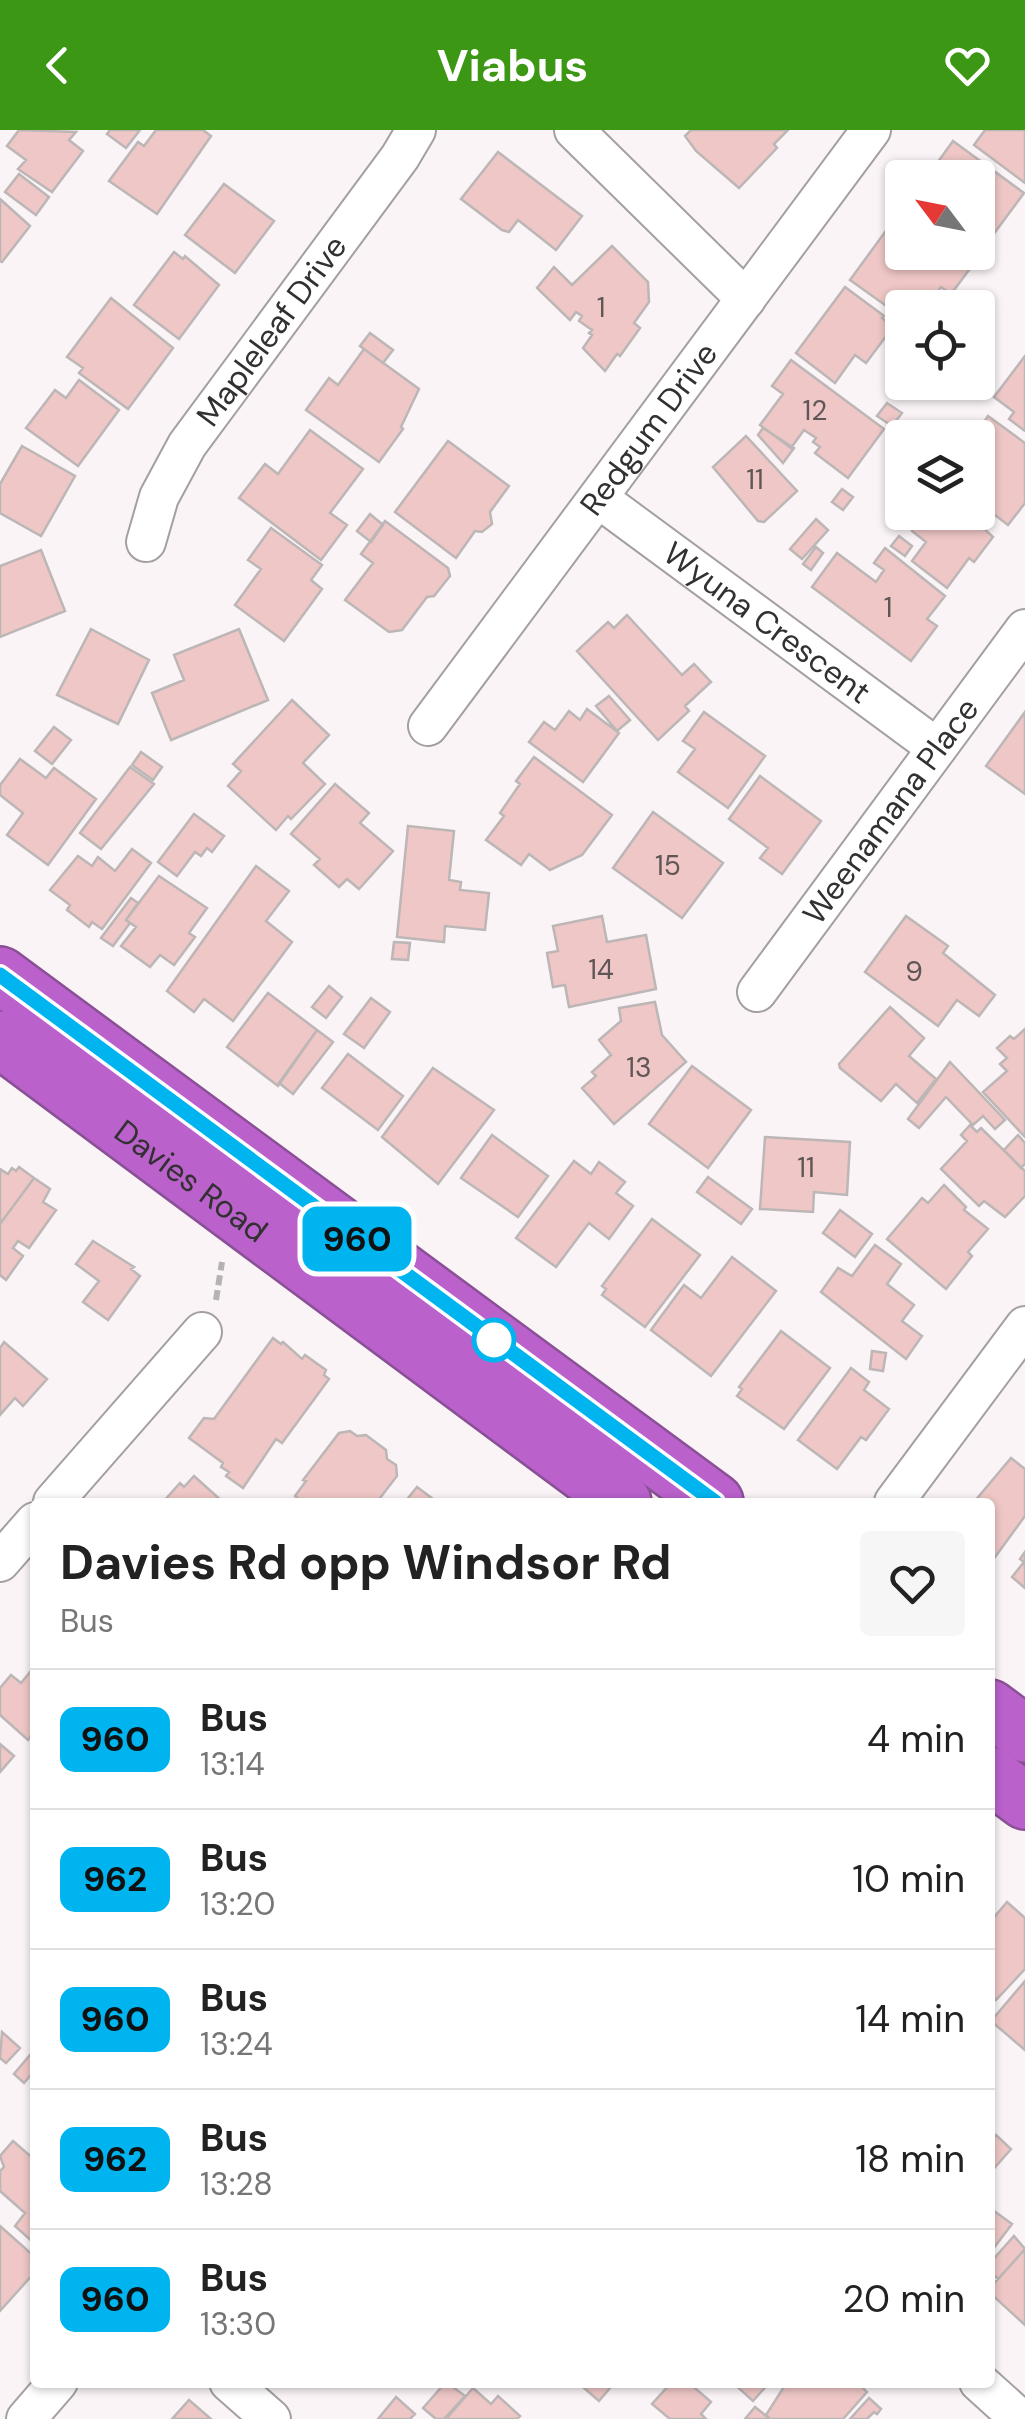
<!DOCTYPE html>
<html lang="en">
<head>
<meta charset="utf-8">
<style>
  :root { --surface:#fff; --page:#f6f6f6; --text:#222; --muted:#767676; --line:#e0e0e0; --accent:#3c9714 }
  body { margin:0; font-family:"DM Sans",sans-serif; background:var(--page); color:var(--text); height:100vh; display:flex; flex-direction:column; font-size:38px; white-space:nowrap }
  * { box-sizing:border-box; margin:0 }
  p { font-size:32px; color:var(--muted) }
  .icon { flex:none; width:55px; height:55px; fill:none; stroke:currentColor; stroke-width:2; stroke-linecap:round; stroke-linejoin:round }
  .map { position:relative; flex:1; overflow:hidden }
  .panel { position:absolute; left:30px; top:1368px; width:965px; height:890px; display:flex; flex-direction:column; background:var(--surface); border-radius:10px; box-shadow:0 2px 8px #0004 }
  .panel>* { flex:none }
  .badge { padding:0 20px; border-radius:15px; font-size:35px; line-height:65px }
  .needle { width:65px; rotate:302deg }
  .tools { position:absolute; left:885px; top:30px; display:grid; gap:20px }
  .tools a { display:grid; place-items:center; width:110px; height:110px; border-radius:10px; background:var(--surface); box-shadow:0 2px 8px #0004; font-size:50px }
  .map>.badge { position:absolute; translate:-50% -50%; box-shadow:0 0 0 5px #fff }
  .round { display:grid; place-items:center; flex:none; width:105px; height:105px; border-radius:10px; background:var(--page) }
  .head { display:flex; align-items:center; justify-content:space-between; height:170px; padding:0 30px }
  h1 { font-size:48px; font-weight:700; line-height:75px }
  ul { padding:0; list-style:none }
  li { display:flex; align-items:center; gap:30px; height:140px; padding:0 30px; border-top:2px solid var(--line) }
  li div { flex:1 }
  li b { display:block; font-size:38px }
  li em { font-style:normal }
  li .badge { min-width:110px; font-weight:700; text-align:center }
  header { display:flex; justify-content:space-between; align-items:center; height:130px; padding:0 30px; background:var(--accent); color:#fff; font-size:45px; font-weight:700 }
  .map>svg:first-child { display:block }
  .building { fill:#eec7c6; stroke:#bdb6b6; stroke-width:2.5 }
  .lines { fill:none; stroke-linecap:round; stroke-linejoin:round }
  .street-casing { stroke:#a49fa1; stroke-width:42 }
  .highway-casing { stroke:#8a5096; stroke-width:60 }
  .path { stroke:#b6b1b3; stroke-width:6; stroke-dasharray:10 5; stroke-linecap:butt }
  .street { stroke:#fff; stroke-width:38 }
  .highway { stroke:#ba61cc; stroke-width:55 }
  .line-casing { stroke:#fff; stroke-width:22 }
  .line { stroke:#00b5ef; stroke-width:15 }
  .stop-dot { fill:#fff; stroke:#00b5ef; stroke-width:5 }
  .labels { text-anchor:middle; stroke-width:8; stroke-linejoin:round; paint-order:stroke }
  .number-label { font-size:28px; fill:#615656 }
  .street-label { font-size:32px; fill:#323031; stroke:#faf4f6 }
</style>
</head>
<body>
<header><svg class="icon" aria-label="back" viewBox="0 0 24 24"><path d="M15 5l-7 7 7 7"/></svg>Viabus<svg class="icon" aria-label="heart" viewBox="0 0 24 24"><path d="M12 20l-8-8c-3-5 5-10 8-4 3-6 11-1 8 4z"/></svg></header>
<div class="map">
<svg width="1025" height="2289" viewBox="0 0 1025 2289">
  <rect width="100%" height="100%" fill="#faf4f6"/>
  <path class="building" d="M19,0L76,2L69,10L83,21L52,62L18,39L26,30L7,16Z
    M110,0H140L126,18L107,4Z
    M156,0H203L211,6L157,84L109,51L138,12L144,16Z
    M691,0H788L774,14L777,18L739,58L696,21L685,6Z
    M985,0H1025V53L974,15Z
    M953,11L1024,63L976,128L968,122H978V48L927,47Z
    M498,22L582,86L556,120L518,90L509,102L502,100L461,69Z
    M19,44L49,67L36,85L5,62Z
    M224,54L274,91L235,143L185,105Z
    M0,69L30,96L2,132L0,131Z
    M899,83L902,85V122H953L972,136L951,164L941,157L932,170L937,175L935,178H902V193L896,189L899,185L850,150Z
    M612,116L648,152L649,172L634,193L640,198L620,226L617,224L605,241L583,218L592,205L589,203L592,200L579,191L582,186L576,182L570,190L537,158L554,137L572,155Z
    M174,122L183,129L185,126L219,155L179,209L134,175Z
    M845,157L884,186L882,188L893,197L866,233L855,225L835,253L796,223Z
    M111,168L173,218L128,279L79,243L83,238L67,227Z
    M370,203L393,220L383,233L360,216Z
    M364,219L419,259L401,297L403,299L379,332L306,280L329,248L338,255Z
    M1025,226V301L1009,289L1014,282L994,267Z
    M791,230L884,299L848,348L815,323L820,317L813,312L816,308L804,300L791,318L760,295L783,264L772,256Z
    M79,250L119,280L78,336L26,298L55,260L66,268Z
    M887,273L902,283L892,296L877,286Z
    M988,286L1025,313V373L1008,395L978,372V308H973Z
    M763,298L794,318L783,333L758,305Z
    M310,300L363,339L330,383L347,395L321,430L239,368L265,334L278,344Z
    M746,306L797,361L764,392L758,391L713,337Z
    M448,311L509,356L490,382L492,394L482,402L475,401L456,428L395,382Z
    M22,316L75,346L41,406L0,383V354Z
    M842,359L853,367L843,380L832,372Z
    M926,382H966L993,407L974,432L969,428L947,458L912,431L926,412L912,401Z
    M370,384L383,395L371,412L357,401Z
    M816,389L828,400L802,429L790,419Z
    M385,391L448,438L450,446L434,466L427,467L402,500L389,502L345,470L373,433L361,424Z
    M271,398L322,435L311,450L322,459L284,511L235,475L261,439L248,430Z
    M899,406L912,416L905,426L891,416Z
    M816,417L823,423L811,440L803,434Z
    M885,418L945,466L927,489L937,496L911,531L812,457L837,423L876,452L884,440L874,433Z
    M41,420L65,481L0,507V436Z
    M627,485L682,545L694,534L711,552L685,576L689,581L658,610L577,521L608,492L614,498Z
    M91,499L149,530L118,594L57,565Z
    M239,499L268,570L171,610L152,563L184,550L174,525Z
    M609,566L630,590L617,601L596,576Z
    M292,570L329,605L303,633L325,654L291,689L288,686L276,700L228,656L241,641L233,634Z
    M587,579L619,603L583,652L529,612L544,592L555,600L569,581L580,590Z
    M704,582L765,626L728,678L678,642L695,619L683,611Z
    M1025,582V664L986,636Z
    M54,597L71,610L52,634L35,621Z
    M141,622L162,637L153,650L132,635Z
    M534,627L612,685L582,725L550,740L529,724L521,735L486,710L504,686L500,683L520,654L516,651Z
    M20,629L46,648L54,638L96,669L48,735L7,705L23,683L0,665V655Z
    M130,637L154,654L101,719L80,703Z
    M760,646L821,691L782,744L760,728L768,718L729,689Z
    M335,654L369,683L360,693L393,721L359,759L347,749L339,757L314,735L320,729L291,704Z
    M653,682L723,733L682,788L613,738Z
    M194,684L224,706L212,722L207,718L201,726L195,722L177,746L158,732Z
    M408,696L454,701L449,750L461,752L460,760L489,763L485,800L445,796L444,812L397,807Z
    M132,719L151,733L102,799L92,792L89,797L67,780L70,775L50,760L78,726L92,736L98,727L115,741Z
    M256,736L289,761L266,791L292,812L233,891L204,869L194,882L167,861Z
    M159,746L207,778L189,803L195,807L174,835L160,825L150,837L121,816L136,797L126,790Z
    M131,768L138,773L126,790L130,793L113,816L101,808Z
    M602,786L607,812L646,805L656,859L569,877L565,855L553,857L547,823L558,821L553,796Z
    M906,786L948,816L943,823L995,865L979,886L957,870L938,896L865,842Z
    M394,812L410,813L408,830L392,829Z
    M329,856L342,867L326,888L312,877Z
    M268,863L317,900L278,956L227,917Z
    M371,868L390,882L364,918L344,904Z
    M655,872L662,905L686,932L614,994L582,958L596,946L592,942L611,925L599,910L621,891L619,878Z
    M890,877L924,908L909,926L936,949L917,973L896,954L881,971L840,938L839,934Z
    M1025,899V1007L983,962L1007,941L1000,934L1007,928L997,918L1010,906L1014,909Z
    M317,900L333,912L293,964L279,953Z
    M348,924L403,966L378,1000L322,958Z
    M950,932L1005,990L995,999L983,986L973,995L946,967L919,998L908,989Z
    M692,936L751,980L708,1038L649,994Z
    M433,938L494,980L438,1054L382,1007Z
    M970,995L977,1002L981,998L1025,1041V1066L1005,1087L984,1071L979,1076L941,1039L967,1011L961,1005Z
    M492,1005L548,1046L518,1087L461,1048Z
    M1018,1005L1025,1013V1034L1021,1038L1004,1020Z
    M765,1007L850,1012L847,1065L814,1062L813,1082L760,1079Z
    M574,1031L591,1044L599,1032L625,1052L616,1063L633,1076L609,1109L589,1093L556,1137L516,1108Z
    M19,1037L34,1048L0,1094V1039L8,1044L12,1038L16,1041Z
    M708,1047L752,1079L741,1094L697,1062Z
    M34,1048L50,1059L43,1072L56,1080L29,1118L18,1111L13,1118L23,1126L6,1150L0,1145V1094Z
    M944,1055L966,1077L964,1080L988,1099L968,1122L972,1126L946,1159L887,1109L922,1068L928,1073Z
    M840,1080L872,1104L855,1127L823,1103Z
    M652,1089L700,1125L645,1197L602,1165L606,1159L602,1156Z
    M93,1111L134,1137L131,1139L140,1146L108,1190L83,1172L99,1151L76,1134Z
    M875,1115L901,1134L887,1154L914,1175L902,1191L922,1206L906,1229L821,1162L838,1138L852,1146Z
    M732,1127L776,1161L711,1246L651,1200L684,1155L701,1168Z
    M781,1201L830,1238L784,1299L737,1266L742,1259L739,1257Z
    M273,1208L281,1214L283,1212L302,1229L305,1225L326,1240L324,1245L329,1249L282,1313L276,1309L243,1358L226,1346L229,1342L221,1337L223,1333L189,1308L204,1288L214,1289Z
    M4,1212L47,1249L23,1276L15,1268L0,1285V1218Z
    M872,1221L886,1223L883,1241L870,1239Z
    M851,1238L869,1252L864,1260L889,1279L866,1310L861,1307L837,1339L798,1310Z
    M350,1301L357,1306L366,1305L386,1320L387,1329L396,1335L397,1346L377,1372H302L295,1366L306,1351L303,1350L339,1303Z
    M1011,1328L1025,1339V1386L990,1434V1372H974Z
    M194,1346L223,1372H163L180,1353L184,1357Z
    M417,1357L437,1372H405Z
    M1025,1422V1458L1012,1447L1024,1432L1020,1429Z
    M35,1536V1601L28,1610L0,1585V1558L11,1545L21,1553Z
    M0,1614L14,1626L0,1642Z
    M1007,1772L1025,1788V1839L996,1870L990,1865V1792Z
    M1025,1851V1920L991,1891Z
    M2,1902L20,1918L6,1933L0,1928Z
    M30,1925L35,1929V1940L24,1953L14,1944Z
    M996,2005L1011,2019L990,2043V2011Z
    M13,2011L35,2030V2114L15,2096L25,2083L0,2061V2041L4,2037L0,2026Z
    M990,2078L1012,2094L990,2123Z
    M0,2096L35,2127L31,2131L35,2134V2142L0,2181Z
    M1014,2106L1025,2119L998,2149L990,2142V2133Z
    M1025,2119V2195L990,2163V2158Z
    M446,2252L465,2266L444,2289H436L423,2278Z
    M577,2252H615L599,2271Z
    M672,2252H688L711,2272L701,2284L706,2289H670L652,2274Z
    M732,2252H770L753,2271Z
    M787,2252H857L867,2262L843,2289H770L766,2285Z
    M473,2258L491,2274L498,2266L520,2286L517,2289H446Z
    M396,2267L415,2284L410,2289H378Z
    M869,2268L881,2279L877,2284L874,2282L867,2289H850Z
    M189,2270L211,2289H172Z
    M755,2277L770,2289H745Z"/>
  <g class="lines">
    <g class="street-casing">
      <g id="street">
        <path d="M574,0L746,169"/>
        <path id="s1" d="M598,368L937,618"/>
        <path id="s2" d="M146,412L159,367L187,315L400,27L416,0"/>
        <path id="s3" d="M428,596L871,0"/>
        <path id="s4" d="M757,862L1025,499"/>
        <path d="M53,1372L202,1202"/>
        <path d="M894,1372L1025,1196"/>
        <path d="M0,1432L35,1392"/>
        <path d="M229,2252L271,2289"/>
        <path d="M979,2252L1020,2289"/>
        <path d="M26,2289L58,2252"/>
      </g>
    </g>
    <g class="highway-casing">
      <g id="highway">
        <path d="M0,845L715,1372"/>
        <path id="s5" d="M0,909L623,1372"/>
        <path d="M990,1578L1025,1604"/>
        <path d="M990,1645L1025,1671"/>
      </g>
    </g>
    <path class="path" d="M216,1170L222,1132"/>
    <use href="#street" class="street"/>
    <use href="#highway" class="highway"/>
  </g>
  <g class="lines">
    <g class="line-casing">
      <path id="line" d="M0,845L715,1372"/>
    </g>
    <use href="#line" class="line"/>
  </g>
  <circle class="stop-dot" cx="494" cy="1210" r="20"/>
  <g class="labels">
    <g class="number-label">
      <text x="601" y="187">1</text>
      <text x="815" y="290">12</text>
      <text x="755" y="359">11</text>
      <text x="888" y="487">1</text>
      <text x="668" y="745">15</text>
      <text x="601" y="849">14</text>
      <text x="914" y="851">9</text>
      <text x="639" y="947">13</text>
      <text x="806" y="1047">11</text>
    </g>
    <g class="street-label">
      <text dy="11" stroke="none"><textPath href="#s2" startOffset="248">Mapleleaf Drive</textPath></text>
      <text dy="11" stroke="none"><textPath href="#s3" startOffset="370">Redgum Drive</textPath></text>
      <text dy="11" stroke="none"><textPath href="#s1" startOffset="210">Wyuna Crescent</textPath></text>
      <text dy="11" stroke="none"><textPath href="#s4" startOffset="225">Weenamana Place</textPath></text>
      <text dy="11" stroke="none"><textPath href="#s5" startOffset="238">Davies Road</textPath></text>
    </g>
  </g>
</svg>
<div class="tools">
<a><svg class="needle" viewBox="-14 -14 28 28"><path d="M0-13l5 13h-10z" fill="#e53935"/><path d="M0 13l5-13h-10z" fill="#767676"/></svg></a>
<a><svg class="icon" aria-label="locate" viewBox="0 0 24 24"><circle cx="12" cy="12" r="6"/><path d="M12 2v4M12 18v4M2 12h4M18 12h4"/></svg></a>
<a><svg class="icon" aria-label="layers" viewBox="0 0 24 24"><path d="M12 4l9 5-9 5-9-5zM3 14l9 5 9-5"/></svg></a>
</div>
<b class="badge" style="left:357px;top:1109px;background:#00b5ef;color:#111">960</b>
<section class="panel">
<div class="head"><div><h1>Davies Rd opp Windsor Rd</h1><p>Bus</p></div><a class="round"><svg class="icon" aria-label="heart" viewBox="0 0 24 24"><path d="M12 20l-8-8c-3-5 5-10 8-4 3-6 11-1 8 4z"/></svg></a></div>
<ul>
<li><span class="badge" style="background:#00b5ef;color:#111">960</span><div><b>Bus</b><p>13:14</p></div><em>4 min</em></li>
<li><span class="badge" style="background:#00b5ef;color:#111">962</span><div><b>Bus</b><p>13:20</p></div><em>10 min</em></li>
<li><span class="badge" style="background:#00b5ef;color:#111">960</span><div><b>Bus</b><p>13:24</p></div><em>14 min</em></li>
<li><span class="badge" style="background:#00b5ef;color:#111">962</span><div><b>Bus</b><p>13:28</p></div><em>18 min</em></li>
<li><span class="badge" style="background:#00b5ef;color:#111">960</span><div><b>Bus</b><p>13:30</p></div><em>20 min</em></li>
</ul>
</section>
</div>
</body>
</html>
